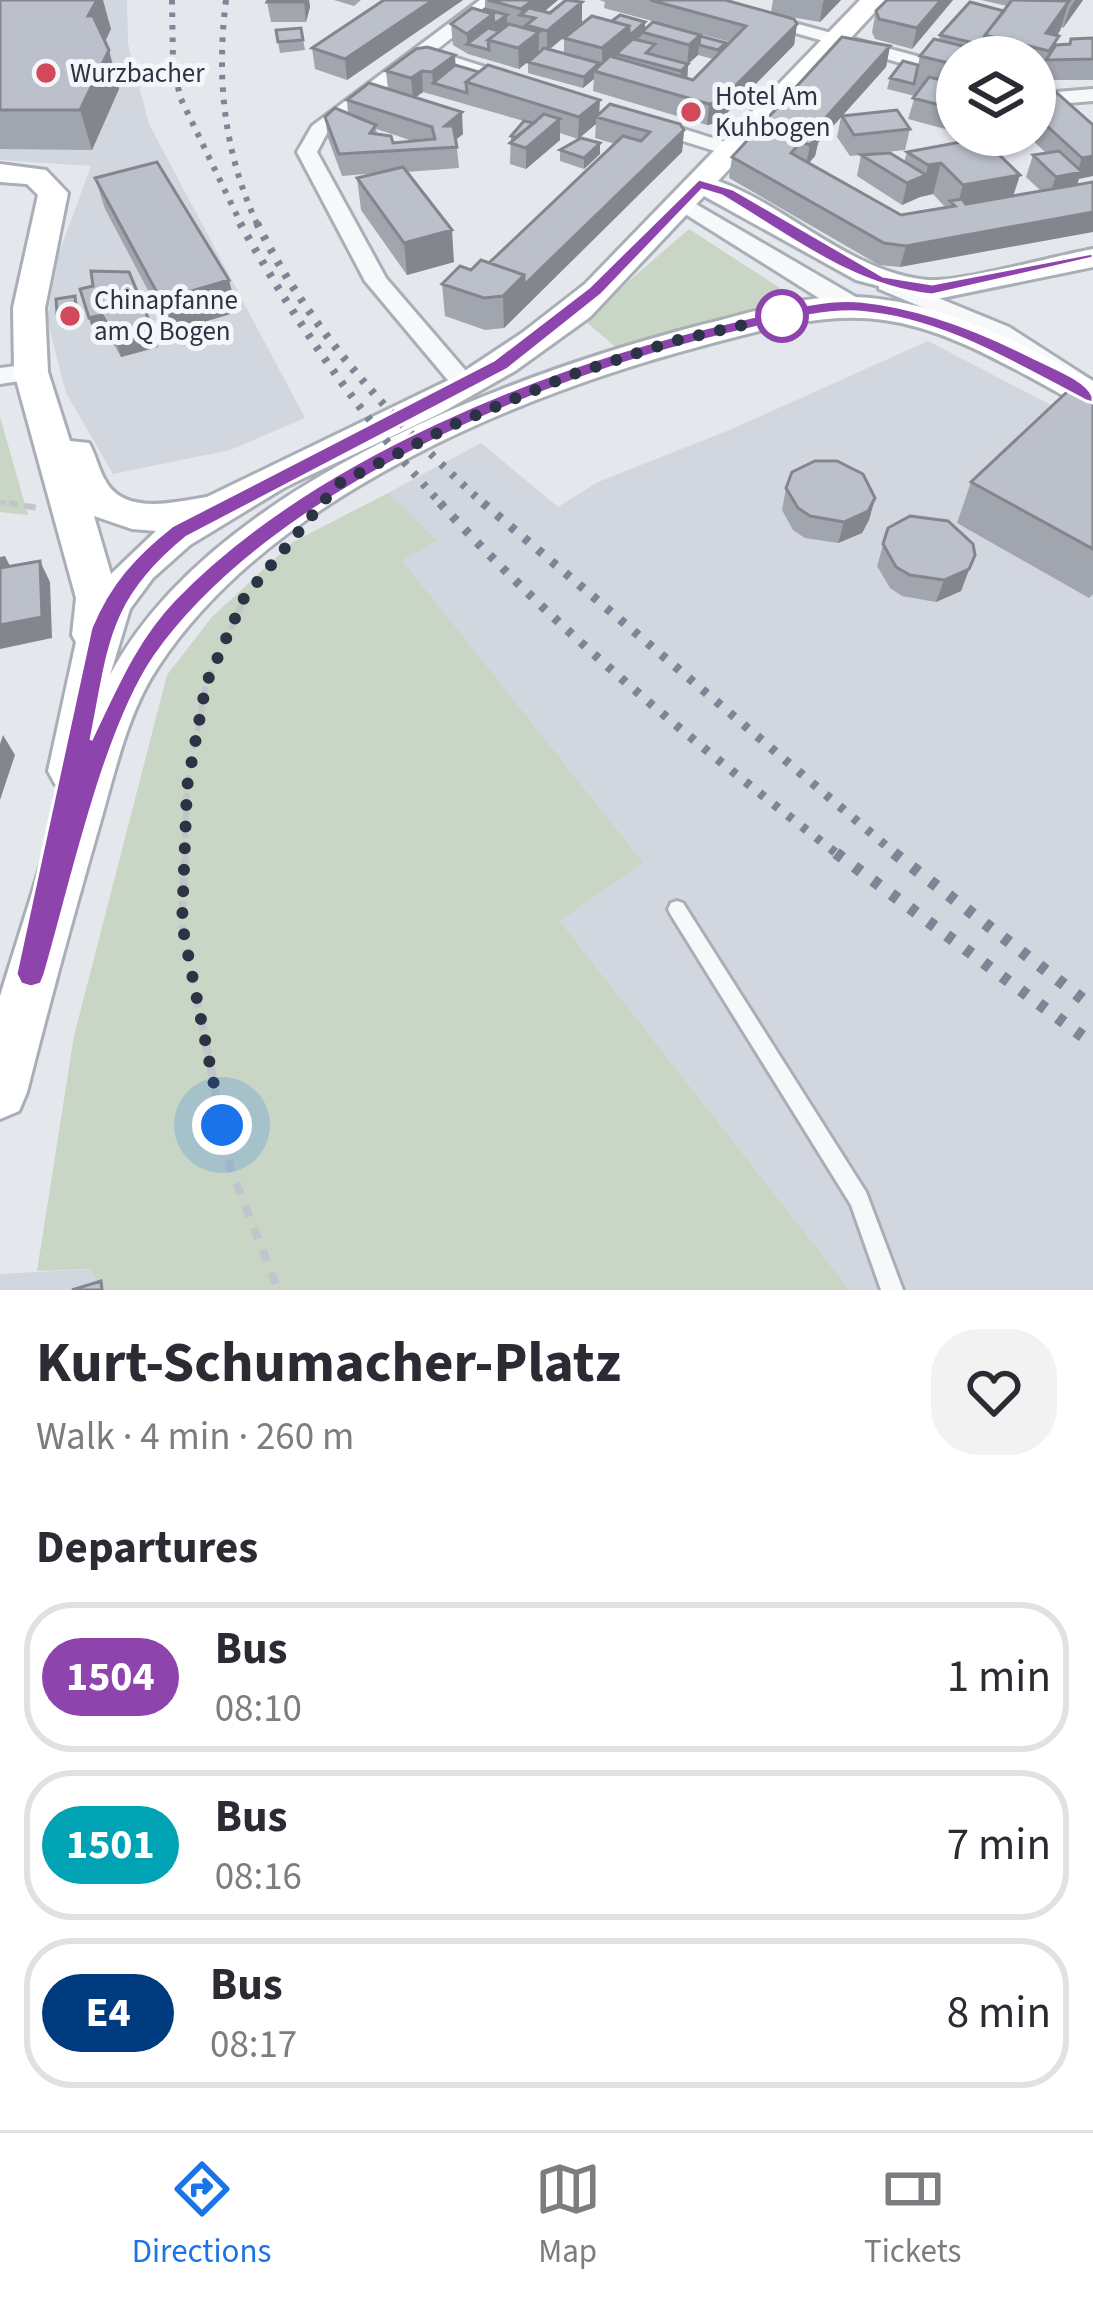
<!DOCTYPE html>
<html lang="en">
<head>
<meta charset="utf-8">
<style>
  :root { --surface:#fff; --page:#f2f2f3; --text:#2b2b33; --muted:#7c7c81; --line:#e1e1e2; --accent:#1a73e8 }
  body { margin:0; font-family:"Source Sans 3",sans-serif; background:var(--page); color:var(--text); height:100vh; display:flex; flex-direction:column; font-size:45px; white-space:nowrap }
  * { box-sizing:border-box; margin:0 }
  p { font-size:39px; color:var(--muted) }
  .icon { flex:none; width:66px; height:66px; fill:none; stroke:currentColor; stroke-width:2; stroke-linecap:round; stroke-linejoin:round }
  .map { position:relative; height:1290px; overflow:hidden }
  .panel { display:flex; flex-direction:column; background:var(--surface); flex:1 }
  .panel>* { flex:none }
  .badge { padding:0 24px; border-radius:39px; font-size:42px; line-height:78px }
  .controls { position:absolute; left:936px; top:36px; display:grid; gap:24px }
  .controls a { display:grid; place-items:center; width:120px; height:120px; border-radius:50%; background:var(--surface); box-shadow:0 3px 9px #0004; font-size:60px }
  .you { position:absolute; width:60px; height:60px; margin:-30px; border:9px solid #fff; border-radius:50%; background:#1a73e8; box-shadow:0 0 0 18px #1a73e833 }
  .map>.badge { position:absolute; translate:-50% -50%; box-shadow:0 0 0 6px #fff }
  h2 { padding:0 36px; font-size:45px; line-height:108px }
  .round { display:grid; place-items:center; flex:none; width:126px; height:126px; border-radius:48px; background:var(--page) }
  .overview { display:flex; align-items:center; justify-content:space-between; height:204px; padding:0 36px }
  h1 { font-size:57px; font-weight:700; line-height:90px }
  ul { padding:0; list-style:none }
  li { display:flex; align-items:center; gap:36px; height:150px; margin:0 24px 18px; padding:0 12px; border:6px solid var(--line); border-radius:48px }
  li div { flex:1 }
  li b { display:block; font-size:45px }
  li em { font-style:normal }
  li .badge { min-width:132px; font-weight:700; text-align:center }
  .tabs { display:flex; justify-content:space-around; align-items:center; height:168px; border-top:3px solid var(--line); background:var(--surface); font-size:33px; color:var(--muted) }
  .tabs a { display:grid; justify-items:center; gap:6px }
  .tabs .current { color:var(--accent) }
  .map>svg:first-child { display:block }
  .built { fill:#d2d6de }
  .green { fill:#c9d6c5 }
  .lines { fill:none; stroke-linecap:round; stroke-linejoin:round }
  .lane-casing { stroke:#a9aeb7; stroke-width:6 }
  .street-casing { stroke:#a9aeb7; stroke-width:6 }
  .secondary-casing { stroke:#a9aeb7; stroke-width:6 }
  .path-far2 { stroke:#c2c5cb; stroke-width:4.5; stroke-dasharray:6 6; stroke-linecap:butt }
  .path-far1 { stroke:#c2c5cb; stroke-width:6; stroke-dasharray:9 9; stroke-linecap:butt }
  .path { stroke:#c2c5cb; stroke-width:8; stroke-dasharray:12 12; stroke-linecap:butt }
  .lane { fill:#f7f8fa; fill-rule:evenodd }
  .street { fill:#f7f8fa; fill-rule:evenodd }
  .secondary { fill:#fff; fill-rule:evenodd }
  .rail-far3 { stroke:#7d8696; stroke-width:6; stroke-dasharray:4.5 8; stroke-linecap:butt }
  .rail-far2 { stroke:#7d8696; stroke-width:8; stroke-dasharray:4.5 10; stroke-linecap:butt }
  .rail-far1 { stroke:#7d8696; stroke-width:9; stroke-dasharray:6 12; stroke-linecap:butt }
  .rail { stroke:#7d8696; stroke-width:12; stroke-dasharray:8 15; stroke-linecap:butt }
  .wall { fill:#a1a5ae; fill-rule:evenodd }
  .shaded-wall { fill:#83868d }
  .building { fill:#bbc0ca; stroke:#83868d; stroke-width:3 }
  .line { fill:#8e44ad; stroke:#fff; stroke-width:3 }
  .walk { stroke:#2b3445; stroke-width:12; stroke-dasharray:0 21.6 }
  .poi-dot { fill:#d1495b; stroke:#f4f6f9; stroke-width:4.5 }
  .stop-dot { fill:#fff; stroke:#8e44ad; stroke-width:6 }
  .labels { text-anchor:middle; stroke-width:10; stroke-linejoin:round; paint-order:stroke }
  .far-poi-label { font-size:27px; fill:#2b3445; stroke:#f4f6f9; text-anchor:start }
</style>
</head>
<body>
<div class="map">
<svg width="1093" height="1290" viewBox="0 0 1093 1290">
  <rect width="100%" height="100%" fill="#e4e7ec"/>
  <path class="built" d="M0,0H127L128,44L149,124L305,418L230,450L113,474L66,393L47,319L58,256L91,166L0,160Z
    M928,341L1093,427V1290H850L560,921L642,861L401,559L436,542L388,493L481,443L558,507L598,482L732,429Z
    M92,1269L101,1290H0V1274Z"/>
  <path class="green" d="M689,229L806,305L618,349L584,320Z
    M0,417L28,515L0,512Z
    M388,493L437,541L402,560L643,862L560,921L850,1290H101L91,1269L37,1271L74,1036L167,675L212,617L293,542Z"/>
  <g class="lines">
    <g class="lane-casing">
      <path id="lane" d="M677,901L683,903L866,1192L903,1290H881L851,1205L671,915L668,909L671,903Z"/>
    </g>
    <g class="street-casing">
      <path id="street" d="M480,0H500L435,51L526,80V88L423,60L327,133L317,152L386,278L478,385L466,393L457,391L365,281L297,152L312,126Z
        M680,0H709L957,67V79Z
        M1093,89V101L1056,104L1046,98L1056,92Z
        M645,117L738,146L741,150L731,156L638,127V119Z
        M682,196L873,307L861,314L822,300L674,207V197Z
        M887,277L1009,327L1093,381V400L993,337L879,289V279Z
        M31,364L43,372L40,378L0,384V368Z"/>
    </g>
    <g class="secondary-casing">
      <path id="secondary" d="M860,0H886L718,181C788,206 851,273 928,280C963,282 1054,256 1093,249V267L932,300L856,280L704,196L590,317L515,371L441,413L287,486L190,545L153,578L130,609L110,675C210,487 506,376 701,325C750,313 802,295 854,297C940,300 1018,342 1093,381V408C1070,401 1049,387 1028,376C983,352 935,327 884,320C823,311 764,330 705,345C516,395 270,497 158,667C128,712 116,768 101,820C75,910 50,1001 27,1092L19,1111L0,1119V996L65,788L55,784L48,771L76,642L72,635L76,598L14,372L13,308L38,195L27,184L0,182V164L46,170L68,193L45,308L48,372L70,441L89,443C96,455 98,468 105,480C124,516 175,502 207,497L457,376L522,333L585,284ZM94,516L132,529L156,531L111,574Z"/>
    </g>
    <path class="path-far2" d="M0,502L28,506"/>
    <path class="path-far1" d="M9,503L38,508
      M184,856L187,787L206,684L245,597"/>
    <path class="path" d="M185,853L182,924L231,1169L278,1290"/>
    <use href="#lane" class="lane"/>
    <use href="#street" class="street"/>
    <use href="#secondary" class="secondary"/>
    <path class="rail-far3" d="M172,0L173,61L180,97L242,226
      M226,0C216,80 224,153 258,226"/>
    <path class="rail-far2" d="M240,223C299,328 362,418 443,506
      M257,223C310,332 397,425 486,506"/>
    <path class="rail-far1" d="M440,503C561,635 699,747 840,856
      M483,503L898,856"/>
    <path class="rail" d="M836,853L1093,1044
      M894,853L1093,1007"/>
  </g>
  <path class="wall" d="M0,0L111,29L105,42L119,89L92,150L0,149Z
    M309,0L310,7L306,22H271L267,2Z
    M334,0H361L354,6Z
    M384,0H463L347,80L315,69L312,48Z
    M485,0H558L544,12L582,22L549,50L564,54V38L645,29L726,47L730,42L604,8L605,2L599,0H725L771,12L773,0H841L820,22L785,16L797,24L794,45L717,123L707,125L593,91L594,79L583,88L528,73V62L542,50L539,49L519,69L468,54L453,45L451,24L482,11L485,9ZM698,55L713,59L693,80L687,78L688,64Z
    M953,0L912,49L875,39L872,32L876,11Z
    M981,0H1083L1063,28L1061,27L1056,35V46L1093,38V80H1035V57H957V119L949,130L908,119L915,96L887,89L890,78L918,65L920,56L939,40L940,35L1004,11L1007,6Z
    M301,28L305,50L280,53L276,30Z
    M890,46L886,67L842,116L910,129L905,150L850,156L837,137L841,117L818,143L815,156L809,163L901,215L945,207L933,194L920,197L902,205L857,176L861,155L904,162L907,152L966,141L967,135H1003L998,154L1013,196L1041,191L1026,177L1033,155L1046,153L1027,135H1035V84L1093,125L1079,179L900,267L879,265L729,178L732,157Z
    M456,65L599,113L684,130L682,152L504,328L485,330L445,316L442,284L489,263L615,144L595,138L596,124L578,139L560,133V140L526,169L510,164L511,136L524,121L423,92L415,98L463,134L456,139L459,168L406,172L454,262L407,275L361,210L357,178L377,173L342,176L328,138L325,117L348,114L347,100L388,89L386,71ZM376,129L398,136L412,141L393,143L377,134Z
    M560,150L600,154L584,169L560,161Z
    M95,178L229,280L237,312L170,332L105,209Z
    M80,289L158,347L121,357L109,337L96,340Z
    M1093,403V594L1089,598L957,523L971,482Z
    M786,488L875,498L869,520L862,533L838,543L805,538L793,530L782,510Z
    M888,528L975,555L961,591L936,602L902,596L890,588L877,566Z"/>
  <path class="shaded-wall" d="M97,0H103L111,29L99,54L88,16Z
    M304,0H309L310,7L306,22Z
    M433,0H463L347,80L345,59Z
    M533,0H558L535,19L521,15V9Z
    M825,0H841L820,22L823,2Z
    M941,0H953L912,49L917,28Z
    M1075,0H1083L1063,28L1070,8Z
    M1069,1L1060,31L1046,50V33Z
    M582,2V22L547,51V31Z
    M493,14V35L467,44V34Z
    M507,15V25L494,35V24Z
    M645,22V32H642V35L619,55L616,54V57L602,69V48L629,26Z
    M797,24L794,45L717,123L707,125L709,104Z
    M539,32V53L519,69L518,48Z
    M700,35L698,55L688,64L687,85L679,92L681,71L687,65L689,45Z
    M890,46L886,67L818,143L815,156L806,166L812,133Z
    M109,50L119,89L92,150L80,110Z
    M455,55L456,75L433,83L432,72Z
    M599,63V72L594,71V79L583,88L584,77Z
    M422,71L423,92L413,99L411,78Z
    M600,100L599,118L596,117V124L578,139L579,117Z
    M957,106V119L949,130L955,109Z
    M462,112L463,134L446,148L445,126Z
    M560,119V140L526,169V148Z
    M684,130L682,152L504,328L503,296L524,275Z
    M600,143V154L584,169V158Z
    M1093,156V176L1079,179L1074,193L1048,198L1056,177L1077,173L1082,158Z
    M941,163L933,194L920,197L902,205L907,183L926,175L928,165Z
    M1020,175L1010,206L954,217L963,185Z
    M1093,212V232L900,267L906,246Z
    M452,230L454,262L407,275L404,243Z
    M229,280L237,312L170,332L161,300Z
    M75,296L79,307L80,322L61,324L57,313Z
    M102,315L109,337L96,340L89,318Z
    M151,325L158,347L121,357L114,335Z
    M875,498L869,520L862,533L838,543L844,522Z
    M5,556L21,588L0,592V557Z
    M40,561L50,582L52,638L0,649V625Z
    M969,569L961,591L936,602L944,580Z
    M3,735L15,755L0,800V744Z"/>
  <path class="building" d="M0,0H97L88,16H93L109,50L80,110H0Z
    M268,0H304L303,2H267Z
    M384,0H433L345,59L312,48Z
    M488,0H533L521,9Z
    M566,0L582,2L547,31L526,25L535,18L520,15L529,8L550,13Z
    M650,0H725L794,19L797,24L719,102L709,104L594,71L610,56L693,80L746,26Z
    M887,0H941L917,28L879,19L876,11Z
    M1012,0L1069,1L1046,33L1059,36L1049,51L985,35Z
    M970,2L1004,11L985,35L982,45L940,35Z
    M472,8L493,14L467,34L451,24Z
    M485,9L507,15L494,24L493,14L482,11Z
    M620,15L645,22L629,36V26L612,21Z
    M592,16L629,26L602,48L564,38Z
    M653,22L700,35L689,45L642,32Z
    M509,24L539,32L518,48L488,40Z
    M301,28L303,40L278,42L276,30Z
    M488,28L500,31L488,40L489,50L467,44Z
    M700,36L726,43L718,50L699,45Z
    M842,37L890,46L812,133L819,135L810,145L801,142L791,153L901,215L955,206L950,201L962,199L966,204L1093,182V212L906,246L884,243L732,157Z
    M1093,38V59L1046,60L1056,45L1070,44L1071,39Z
    M633,39L655,44L646,53L688,64L681,71L616,54Z
    M934,39L987,52L983,57H957V65L920,56Z
    M427,47L455,55L432,72L422,71L411,78L386,71L416,49Z
    M544,48L599,63L584,77L528,62Z
    M903,61L918,65L914,84L890,78Z
    M455,65L479,72L466,82L467,93L433,83Z
    M488,65L600,100L579,117L466,82Z
    M929,77L957,84V106L955,109L913,98Z
    M369,83L462,112L445,126H453L457,147L339,154L325,117L335,108L376,125L370,133L391,136L393,143L435,139L432,127L347,100Z
    M1035,84L1050,87L1093,125V156L1082,158L1035,115Z
    M610,104L680,124L684,130L524,285V275L489,263L623,136L641,141L650,132L596,117Z
    M897,110L910,129L854,135L842,116Z
    M544,114L560,119L526,148L510,143Z
    M524,121L534,123L516,137L511,136Z
    M981,135H1003L998,154L981,138Z
    M581,138L600,143L584,158L560,150Z
    M982,138L1020,175L963,185L941,163L928,165L907,152Z
    M1059,151L1082,172L1056,177L1033,155Z
    M890,153L926,175L907,183L861,155Z
    M157,162L229,280L161,300L95,178Z
    M403,167L452,230L404,243L357,178Z
    M481,260L524,275L503,296L484,298L442,284L460,266L471,270Z
    M91,271L129,272L151,325L114,335L102,315L89,318L80,289L93,286Z
    M75,296L76,310L57,313L56,299Z
    M1068,391L1093,403V549L971,482Z
    M815,461H837L863,474L875,498L868,511L844,522L810,516L798,508L786,488L792,472Z
    M910,516L948,521L973,544L975,555L969,569L944,580L910,575L896,567L883,544L888,528Z
    M40,561L42,617L0,625V568Z
    M101,1281L102,1290H72Z"/>
  <path class="line" d="M699,179L733,189L883,276L932,284L1093,253V258L932,295C854,288 788,235 722,196L702,190L601,295L508,369L187,537C108,601 110,646 91,740C115,690 135,641 174,600C310,459 546,364 735,321C776,312 818,298 860,301C920,307 979,330 1032,357C1054,368 1085,379 1093,396V403L1086,401C1015,364 941,318 858,312C816,310 774,324 733,333C542,377 271,492 155,656C104,730 71,885 45,974L41,984L31,987L21,984L16,974L91,628C109,584 135,555 172,526L494,360L589,287Z"/>
  <g class="lines">
    <path class="walk" d="M222,1125L182,924L187,787L206,684L244,598L338,484L455,424L568,376L674,341L782,316"/>
  </g>
  <g class="poi-dot">
    <circle cx="46" cy="73" r="12"/>
    <circle cx="691" cy="112" r="12"/>
    <circle cx="70" cy="316" r="12"/>
  </g>
  <circle class="stop-dot" cx="782" cy="316" r="24"/>
  <g class="labels">
    <g class="far-poi-label">
      <text x="70" y="82">Wurzbacher</text>
      <text x="715" y="105">Hotel Am<tspan x="715" dy="31">Kuhbogen</tspan></text>
      <text x="94" y="309">Chinapfanne<tspan x="94" dy="31">am Q Bogen</tspan></text>
    </g>
  </g>
</svg>
<div class="controls">
<a><svg class="icon" aria-label="layers" viewBox="0 0 24 24"><path d="M12 4l9 5-9 5-9-5zM3 14l9 5 9-5"/></svg></a>
</div>
<div class="you" style="left:222px;top:1125px"></div>
</div>
<section class="panel">
<div class="overview"><div><h1>Kurt-Schumacher-Platz</h1><p>Walk · 4 min · 260 m</p></div><a class="round"><svg class="icon" aria-label="heart" viewBox="0 0 24 24"><path d="M12 20l-8-8c-3-5 5-10 8-4 3-6 11-1 8 4z"/></svg></a></div>
<h2>Departures</h2>
<ul>
<li><span class="badge" style="background:#8e44ad;color:#fff">1504</span><div><b>Bus</b><p>08:10</p></div><em>1 min</em></li>
<li><span class="badge" style="background:#00a3b4;color:#fff">1501</span><div><b>Bus</b><p>08:16</p></div><em>7 min</em></li>
<li><span class="badge" style="background:#003b80;color:#fff">E4</span><div><b>Bus</b><p>08:17</p></div><em>8 min</em></li>
</ul>
</section>
<nav class="tabs">
<a class="current"><svg class="icon" aria-label="directions" viewBox="0 0 24 24"><path d="M12 3l9 9-9 9-9-9zM9 14v-3h6M13 9l2 2-2 2"/></svg>Directions</a>
<a><svg class="icon" aria-label="map" viewBox="0 0 24 24"><path d="M3 6l6-2 6 2 6-2v14l-6 2-6-2-6 2zM9 4v14M15 6v14"/></svg>Map</a>
<a><svg class="icon" aria-label="tickets" viewBox="0 0 24 24"><path d="M3 7h18v10H3zM15 7v10"/></svg>Tickets</a>
</nav>
</body>
</html>
